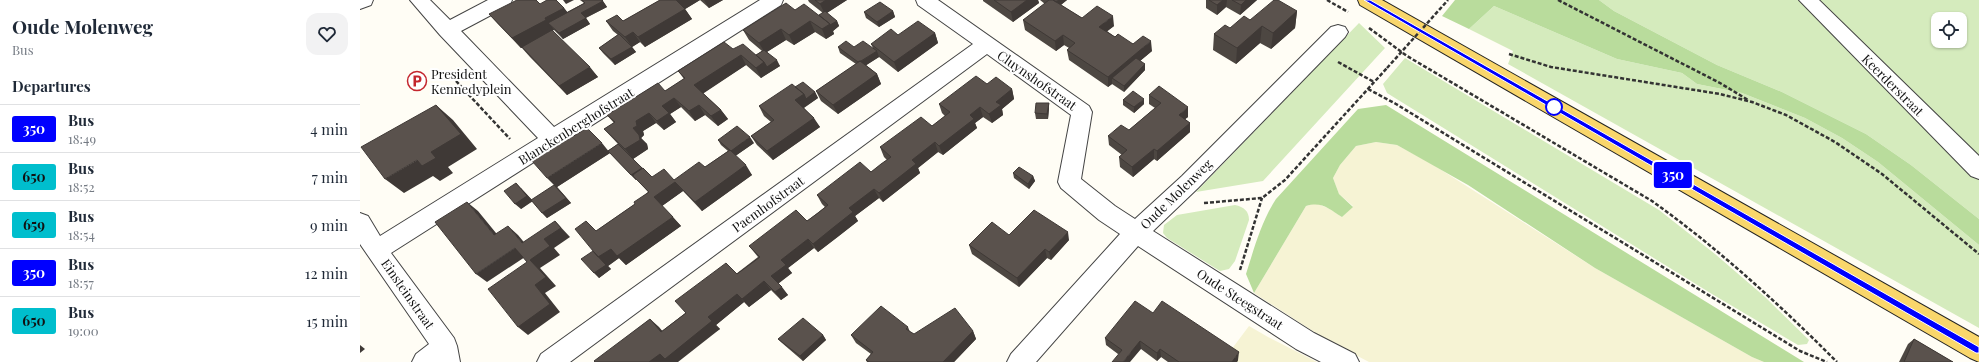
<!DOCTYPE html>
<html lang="en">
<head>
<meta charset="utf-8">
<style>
  :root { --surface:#fff; --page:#f2f2f3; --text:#1f2937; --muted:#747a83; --line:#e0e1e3 }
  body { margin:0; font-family:"Playfair Display",serif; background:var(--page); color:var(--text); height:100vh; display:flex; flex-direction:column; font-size:15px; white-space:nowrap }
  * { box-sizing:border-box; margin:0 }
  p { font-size:13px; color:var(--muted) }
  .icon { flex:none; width:22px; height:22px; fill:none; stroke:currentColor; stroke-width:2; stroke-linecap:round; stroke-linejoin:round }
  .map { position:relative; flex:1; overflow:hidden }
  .details { display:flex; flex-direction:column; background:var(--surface); width:360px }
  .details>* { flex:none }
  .badge { padding:0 8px; border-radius:3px; font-size:14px; line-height:26px }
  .controls { position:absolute; left:1571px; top:12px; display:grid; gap:8px }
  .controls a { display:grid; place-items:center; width:36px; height:36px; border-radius:8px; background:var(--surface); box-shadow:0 1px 3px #0004; font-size:20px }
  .map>.badge { position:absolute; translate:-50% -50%; box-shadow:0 0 0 2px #fff }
  h2 { padding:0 12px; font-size:15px; line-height:36px }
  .round { display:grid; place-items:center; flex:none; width:42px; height:42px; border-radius:12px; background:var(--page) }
  .head { display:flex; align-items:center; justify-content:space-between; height:68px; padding:0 12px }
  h1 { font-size:19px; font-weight:700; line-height:30px }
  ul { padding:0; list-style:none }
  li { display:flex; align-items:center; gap:12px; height:48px; padding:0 12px; border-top:1px solid var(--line) }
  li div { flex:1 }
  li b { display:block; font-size:15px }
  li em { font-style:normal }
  li .badge { min-width:44px; font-weight:700; text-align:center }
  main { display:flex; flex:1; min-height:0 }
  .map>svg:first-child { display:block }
  .farmland { fill:#f6f3d4 }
  .green { fill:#d5ebbd; fill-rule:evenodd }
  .forest { fill:#b9dc9c }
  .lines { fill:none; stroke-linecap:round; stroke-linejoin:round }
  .street-casing { stroke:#444; stroke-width:2 }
  .primary-casing { stroke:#222; stroke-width:2 }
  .path { stroke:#333; stroke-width:2.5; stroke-dasharray:4 2; stroke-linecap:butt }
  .street { fill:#fff; fill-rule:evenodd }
  .primary { fill:#f9d66b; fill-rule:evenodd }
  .path-bridge { stroke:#333; stroke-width:2.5; stroke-dasharray:4 2; stroke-linecap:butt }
  .wall { fill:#4d4742 }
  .shaded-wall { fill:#3f3936 }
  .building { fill:#5a524d; stroke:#3f3936 }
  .line { fill:#00f; stroke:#fff }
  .stop-dot { fill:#fff; stroke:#00f; stroke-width:2 }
  .labels { text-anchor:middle; stroke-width:4; stroke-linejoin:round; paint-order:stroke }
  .poi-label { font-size:13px; fill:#111; stroke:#fff; text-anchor:start }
  .street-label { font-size:13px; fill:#111; stroke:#fff }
</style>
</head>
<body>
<main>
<section class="details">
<div class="head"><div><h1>Oude Molenweg</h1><p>Bus</p></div><a class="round"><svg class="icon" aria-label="heart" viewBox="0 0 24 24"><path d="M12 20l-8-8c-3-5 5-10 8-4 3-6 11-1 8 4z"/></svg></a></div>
<h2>Departures</h2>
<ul>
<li><span class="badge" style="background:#00f;color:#fff">350</span><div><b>Bus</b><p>18:49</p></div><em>4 min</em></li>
<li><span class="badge" style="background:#00becd;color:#111">650</span><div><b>Bus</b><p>18:52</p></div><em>7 min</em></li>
<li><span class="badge" style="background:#00becd;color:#111">659</span><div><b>Bus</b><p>18:54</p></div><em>9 min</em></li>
<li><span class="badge" style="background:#00f;color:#fff">350</span><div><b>Bus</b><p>18:57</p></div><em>12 min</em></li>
<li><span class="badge" style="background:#00becd;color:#111">650</span><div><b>Bus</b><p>19:00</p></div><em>15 min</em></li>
</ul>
</section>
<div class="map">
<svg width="1619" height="362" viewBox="0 0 1619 362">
  <rect width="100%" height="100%" fill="#fffdf5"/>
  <path class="farmland" d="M1016,142L1037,145L1072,164L1235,268L1392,357L1404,362H1009L965,339L894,293L946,206L956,203L970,209L982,217L993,206L979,194L973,178L980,165L996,146Z
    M889,326L908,337L957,362H862Z"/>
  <path class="green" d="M1239,0H1619V219L1551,165L1506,134L1422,92L1357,65L1254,11ZM1578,19H1600V41H1578Z
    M1134,6L1257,59L1322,73L1337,84L1382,93L1445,118L1482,138L1518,162L1619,245V328L1148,64L1153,51L1109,29Z
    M999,23L1025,48L903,181L836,192Z
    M1045,58L1299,210L1355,254L1405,297L1449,340L1447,344L1438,345L1352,294L1035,98L1027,93L1023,84Z
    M875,205C884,207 889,211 889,220L875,261L869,269L860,271L855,268L807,238L803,233L804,225L817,215Z"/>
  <path class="forest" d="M1095,0H1239L1254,11L1357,65L1422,92L1506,134L1551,165L1619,219V245L1518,162L1482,138L1445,118L1382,93L1337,84L1322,73L1257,59L1134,6L1109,29L1082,16Z
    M1026,105L1444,362H1404L1392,357L1235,268L1108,185L1037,145L1016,142L996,146L980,165L973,178L979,194L993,207L982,217C969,209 962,201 946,206L894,293L886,274C894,249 901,222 916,199L998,109Z"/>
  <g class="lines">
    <g class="street-casing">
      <path id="street" d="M0,0H13L11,5L0,9Z
        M50,0H70L90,20L128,0H152L150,5L101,31L194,127L400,0H423L421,5L31,253L94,338L97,346L100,362H52L56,354L69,344L0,244V213L8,216L20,236L178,138L80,35Z
        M556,0H578L729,106L732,112L721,179L755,206L775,219L822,176L971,27L978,25L985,27L988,32L985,37L838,188L793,231L954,333L995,354L999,362H961L936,349L778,246L676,362H647L651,354L760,234L739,220L701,188L698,182L711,115L627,54L210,362H177L181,354L613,44L558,5Z
        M1439,0H1459L1619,156V179L1611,176Z"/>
    </g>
    <g class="primary-casing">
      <path id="primary" d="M998,0H1022L1619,337V362L1610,358L1000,5Z"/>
    </g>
    <path class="path" d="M967,0L988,12
      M1198,0L1360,83L1388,100
      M1009,28L1047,56L1292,201C1359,249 1419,304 1477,362
      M1149,54L1191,67L1360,94L1392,102L1426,115L1475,142L1522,174L1619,254
      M978,62L1014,82
      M96,81L150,139
      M1008,89L1036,104L1440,351L1467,362
      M844,203L902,198L925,180L1027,68
      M880,270L902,198"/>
    <use href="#street" class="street"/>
    <use href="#primary" class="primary"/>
    <path class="path-bridge" d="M1027,68L1088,0"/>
  </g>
  <path class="wall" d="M220,0H242L247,7L226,18L230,24L203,39L193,29L194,30H192L238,77L207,95L170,57L162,48H161L138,24L129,14L180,4L204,8L207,12L224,3Z
    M300,0H363L349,8L340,0L325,9L332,19L285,47L280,42L272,47L276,52L255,65L243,53L239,48L258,35L253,31L246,21H263Z
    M448,0H487L467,13L477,21L479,26L473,31L474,34L466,39L455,32L434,45L426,40L407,52L420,66L401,78L386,65L343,93L361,110L368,119L358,126L345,115L335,121L321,107L310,114L316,122L304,130L296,123L283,131L284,135L281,138L287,144L288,149L273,159L292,177L314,180L345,167L368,151L361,145L358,140L394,143L375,156L392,175L342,211L323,191L302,206L321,226L266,265L259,258L248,266L251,269L239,278L233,251L236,231L275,204L288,192L277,180H276L250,153L197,187L211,203L187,218L172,201L161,209V188L172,200L258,144L244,129L254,123L247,115L305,91L324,79L318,71L373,49L396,55L402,51L389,40L383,30L435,10L459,15L463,13L449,2Z
    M623,0H678L679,3L653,22L623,1Z
    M680,0H707L701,5L722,18L754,26L747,31L755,37L792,51L780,61L785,70L764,92L752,84L748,87L709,60L707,50L709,48L704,45L696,51L665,30L663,20L685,4Z
    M846,0H897L880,15L866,7L857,15L846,8Z
    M533,11L535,17L519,27L506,18L504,12Z
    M937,11L935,28L911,49L900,43L876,64L853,50L854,34L890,20Z
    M575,33L578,43L538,72L519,57L506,65L517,74L521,84L478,114L461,101L456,91L496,64L480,53L478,47L513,48L511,44L538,35Z
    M627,84L652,89L654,99L642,109L643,115L632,123L623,117L615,123L617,128L583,155L578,152L558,168L560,173L523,202L519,198L495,216L498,221L479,236L458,252L454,248L428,268L432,273L418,284L428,295L421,300L411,290L389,307L384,302L356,325L360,329L307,362H235L290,319L302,331L398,257L389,246L447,221L465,207L462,204L457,195L511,172L527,160L524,157L520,147L572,126L585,116L582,113L579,104Z
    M435,87L455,92L458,98L444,108L460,127L413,160L397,145L391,136L411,122L404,116L399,106Z
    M789,95L828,117L825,119L830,123V132L797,161L794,159L773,177L760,167L759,157L762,155L749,145L748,136L769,130L795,108L789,104Z
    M763,100L784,104L774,113L763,105Z
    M689,103V108L688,119H676L675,113Z
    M653,173L673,176L675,181L669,189L654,178Z
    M649,235L709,240L691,260L687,258L659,287L612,254L609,245Z
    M793,313L878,360L877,362H808L801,357L797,361L781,349L758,354L746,345L745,338Z
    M548,327L550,332L554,334L613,331L616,339L594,362H507L506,360L511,354L496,343L491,335Z
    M463,335L466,340L443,361L422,343L418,339Z
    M1554,339L1593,362H1539L1548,344Z"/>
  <path class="shaded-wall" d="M203,0H214L206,4Z
    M316,0H340L322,11Z
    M344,0H363L349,8Z
    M466,0H487L465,14L460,4Z
    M667,0H678L679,3L653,22L651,12Z
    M699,0H707L694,10L693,4Z
    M863,0H867L866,7L857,15V5Z
    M886,0H897L880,15L881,5Z
    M243,1L247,7L225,18L221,13Z
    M204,8L212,18L189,23L194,30L161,48L152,38L185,18Z
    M325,9L332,19L285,47L278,37Z
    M533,11L535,17L519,27L517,22Z
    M937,11L935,28L911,49L913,33Z
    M753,16L754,26L740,37L739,27Z
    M226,18L230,24L203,39L199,33Z
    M450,21L455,32L434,45L429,35Z
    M477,21L479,26L473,31L474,34L466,39L462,29L470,24Z
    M902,26L900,43L876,64L877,48Z
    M421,29L426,40L405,53L399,43Z
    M273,32L280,42L272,47L276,52L255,65L251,59L272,47L265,37Z
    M575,33L578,43L538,72L534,62Z
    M703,35L704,45L696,51L695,41Z
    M791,41L792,51L756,81L752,78V84L748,87V77Z
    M517,51L519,57L502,68L499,63Z
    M381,55L386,65L341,95L334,85Z
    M417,60L420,66L401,78L396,68L404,62Z
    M785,64V70L764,92V86Z
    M230,67L238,77L207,95L199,86Z
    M517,74L521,84L478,114L473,105Z
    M652,89L654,99L642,109L643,115L632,123L629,114L636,102Z
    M455,92L458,98L440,110L435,100L444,94Z
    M314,98L321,107L310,114L316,122L304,130L297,121L302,106Z
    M784,99V104L774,113V107Z
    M689,103V108L688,119L687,114Z
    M76,105L93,120L117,149L88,167L93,173L80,181L73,176L44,193L25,179L71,152Z
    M339,105L345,115L335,121L329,111Z
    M620,107L623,117L615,123L617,128L583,155L579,146L610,115Z
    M828,107V117L819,124V115Z
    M361,110L368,119L358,126L351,116Z
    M289,113L296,123L283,131L284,135L281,138L287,144L288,149L273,159L265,149L276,121Z
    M454,118L460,127L413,160L407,151Z
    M830,123V132L797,161V151Z
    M390,137L394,143L374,157L370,151Z
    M575,142L578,152L558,168L560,173L523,202L519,193L552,160Z
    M242,143L250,153L197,187L211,203L187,218L182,213L195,186L187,178Z
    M794,149V159L773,177L772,167Z
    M386,165L392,175L342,211L335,202Z
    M282,168L277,180H276L271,175Z
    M673,176L675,181L669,189L668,184Z
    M315,182L323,191L302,206L294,197Z
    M156,183L173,201L161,209L155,204Z
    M514,189L519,198L495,216L498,221L458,252L453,244L489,208Z
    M107,202L118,211L145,244L134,235Z
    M313,217L321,226L266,265L259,258L248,266L251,269L239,278L234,273L238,257L251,249Z
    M195,221L210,237L194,248L200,255L180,268L196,286L185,293L200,312L168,335L158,327L175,285L170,260L184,239Z
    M148,226L158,235L172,252L162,243Z
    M708,232L709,240L691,260L689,252Z
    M448,239L454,248L428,268L432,273L417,284L411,276L421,260Z
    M155,248L165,257L127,282L116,274Z
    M685,249L687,258L659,287L657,278Z
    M404,281L411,290L389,307L382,299Z
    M422,287L428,295L421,300L415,292Z
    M377,294L384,302L356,325L360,329L318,362H289Z
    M290,319L299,327L309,339L301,332Z
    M613,331L616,339L594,362H583Z
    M463,335L466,340L443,361L440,356Z
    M780,341L781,349L770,362H763Z
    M0,345L5,349L0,353Z
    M800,349L801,357L797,361V353Z
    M879,352L878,360L877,362H872Z"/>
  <path class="building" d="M157,0H176L180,4L187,0H196L204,8L185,18L186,20L152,38L129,14Z
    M222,0H242L243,1L221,13L226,18L199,33L188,23L225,3Z
    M300,0H316L325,9L278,37L273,32L265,37L246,21L257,15L263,21Z
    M455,0H466L460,4Z
    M634,0H667L651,12Z
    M689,0H693L722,18L737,6L753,16L739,27L755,37L758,34L773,44L783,36L791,41L748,77L707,50L715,43L703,35L695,41L663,20Z
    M693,0H699L696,2Z
    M849,0H863L857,5Z
    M872,0H886L881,5Z
    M914,0H918L937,11L913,33L902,26L877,48L854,34L865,25L870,28L884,16L890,20Z
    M520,2L533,11L517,22L504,12Z
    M426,3L435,10L444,4L470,24L462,29L450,21L429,35L421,29L399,43L383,30Z
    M465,11L477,21L470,25V24L459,15Z
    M558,21L575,33L534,62L511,44L531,29L538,35Z
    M192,30L230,67L199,86L162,47Z
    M259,34L272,47L251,59L239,48Z
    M486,41L494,47L503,41L517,51L501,61H500L498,62L478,47Z
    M364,42L373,49L383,44L404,62L396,68L381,55L334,85L361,110L351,116L339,105L329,111L314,98L302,106L309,113L297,121L289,113L276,121L277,126L273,128L279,135L280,140L265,149L244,129L255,122L247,115L298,83L305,91L325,78L318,71Z
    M404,50L417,60L407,67L404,62L396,55Z
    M776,58L785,64L764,86L752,78Z
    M500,61L517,74L473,105L456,91Z
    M616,76L627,84L636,77L652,89L636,102L641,105L629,114L620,107L610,115L614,119L579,146L575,142L552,160L556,164L519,193L514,189L489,208L493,212L474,227L453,244L448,239L421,260L426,265L411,276L422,287L415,292L404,281L382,299L377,294L348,317L352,321L305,359L300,354L289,362H235L234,361L290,319L301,332L326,313L315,301L366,263L377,274L400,257L389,246L436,210L447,221L458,213L468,205L457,195L500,162L511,172L521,164L531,157L520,147L561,117L572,126L590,112L579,104Z
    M443,82L455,92L446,99L444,94L435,87Z
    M432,84L444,94L435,100L454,118L407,151L391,136L414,120L399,106Z
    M799,86L828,107L819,115L830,123L797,151L794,149L772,167L759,157L767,150L748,136L761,125L769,130L801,103L789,95Z
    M773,91L784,99L774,107L763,100Z
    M676,103H689L687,114L675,113Z
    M76,105L101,134L71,152L76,158L62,166L57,160L25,179L1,147Z
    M377,126L390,137L371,151L358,140Z
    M227,128L242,143L187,178L172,161Z
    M258,144L282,168L271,175L248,151Z
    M370,150L386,165L335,202L315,182L294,197L313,217L257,256L251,249L238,257L215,229L226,221L236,231L275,204L274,202L289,192L273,176L274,174L283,168L292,177L304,169L314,180L339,162L345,167Z
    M659,167L673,176L668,184L653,173Z
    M156,183L167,196L155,204L144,191Z
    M194,185L206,198L182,213L171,200Z
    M107,202L134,235L148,226L162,243L195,221L201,228L184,239L190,246L170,260L186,277L175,285L190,304L158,327L128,289L167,262L155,248L116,274L75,222Z
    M674,210L708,232L689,252L685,249L657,278L609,245L632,222L649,235Z
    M233,251L246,265L234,273L221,259Z
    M775,301L793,313L802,301L879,352L872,362H819L800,349L797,353L780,341L763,362H752L762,350L745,338Z
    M521,306L548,327L546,329L554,334L595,308L613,331L583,362H509L506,360L513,352L491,335Z
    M443,318L463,335L440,356L418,339Z
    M1554,339L1593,362H1544Z"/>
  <path class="line" d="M1004,0H1010L1619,347V353H1616Z"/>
  <defs>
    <g id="parking-ring" transform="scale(1)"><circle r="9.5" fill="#fff" stroke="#c4262e" stroke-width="1.5"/><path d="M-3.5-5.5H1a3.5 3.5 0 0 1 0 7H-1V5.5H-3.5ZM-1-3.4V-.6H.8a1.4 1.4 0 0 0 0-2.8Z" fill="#c4262e"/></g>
  </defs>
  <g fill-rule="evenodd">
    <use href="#parking-ring" x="57" y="81"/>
  </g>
  <circle class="stop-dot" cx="1194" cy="107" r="8"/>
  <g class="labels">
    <g class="poi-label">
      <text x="71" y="79">President<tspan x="71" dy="15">Kennedyplein</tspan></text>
    </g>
    <g class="street-label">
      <text transform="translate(677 80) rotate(35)" y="5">Cluynshofstraat</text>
      <text transform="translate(1533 85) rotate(45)" y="5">Keerderstraat</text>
      <text transform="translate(216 126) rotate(-32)" y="5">Blanckenberghofstraat</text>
      <text transform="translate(816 194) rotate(-44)" y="5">Oude Molenweg</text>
      <text transform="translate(408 204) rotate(-36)" y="5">Paemhofstraat</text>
      <text transform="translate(48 294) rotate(55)" y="5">Einsteinstraat</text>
      <text transform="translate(880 299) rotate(33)" y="5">Oude Steegstraat</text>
    </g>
  </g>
</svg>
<div class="controls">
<a><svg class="icon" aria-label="locate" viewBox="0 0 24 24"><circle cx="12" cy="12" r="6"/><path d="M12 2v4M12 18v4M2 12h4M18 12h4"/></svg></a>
</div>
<b class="badge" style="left:1313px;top:175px;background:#00f;color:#fff">350</b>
</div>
</main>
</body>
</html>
